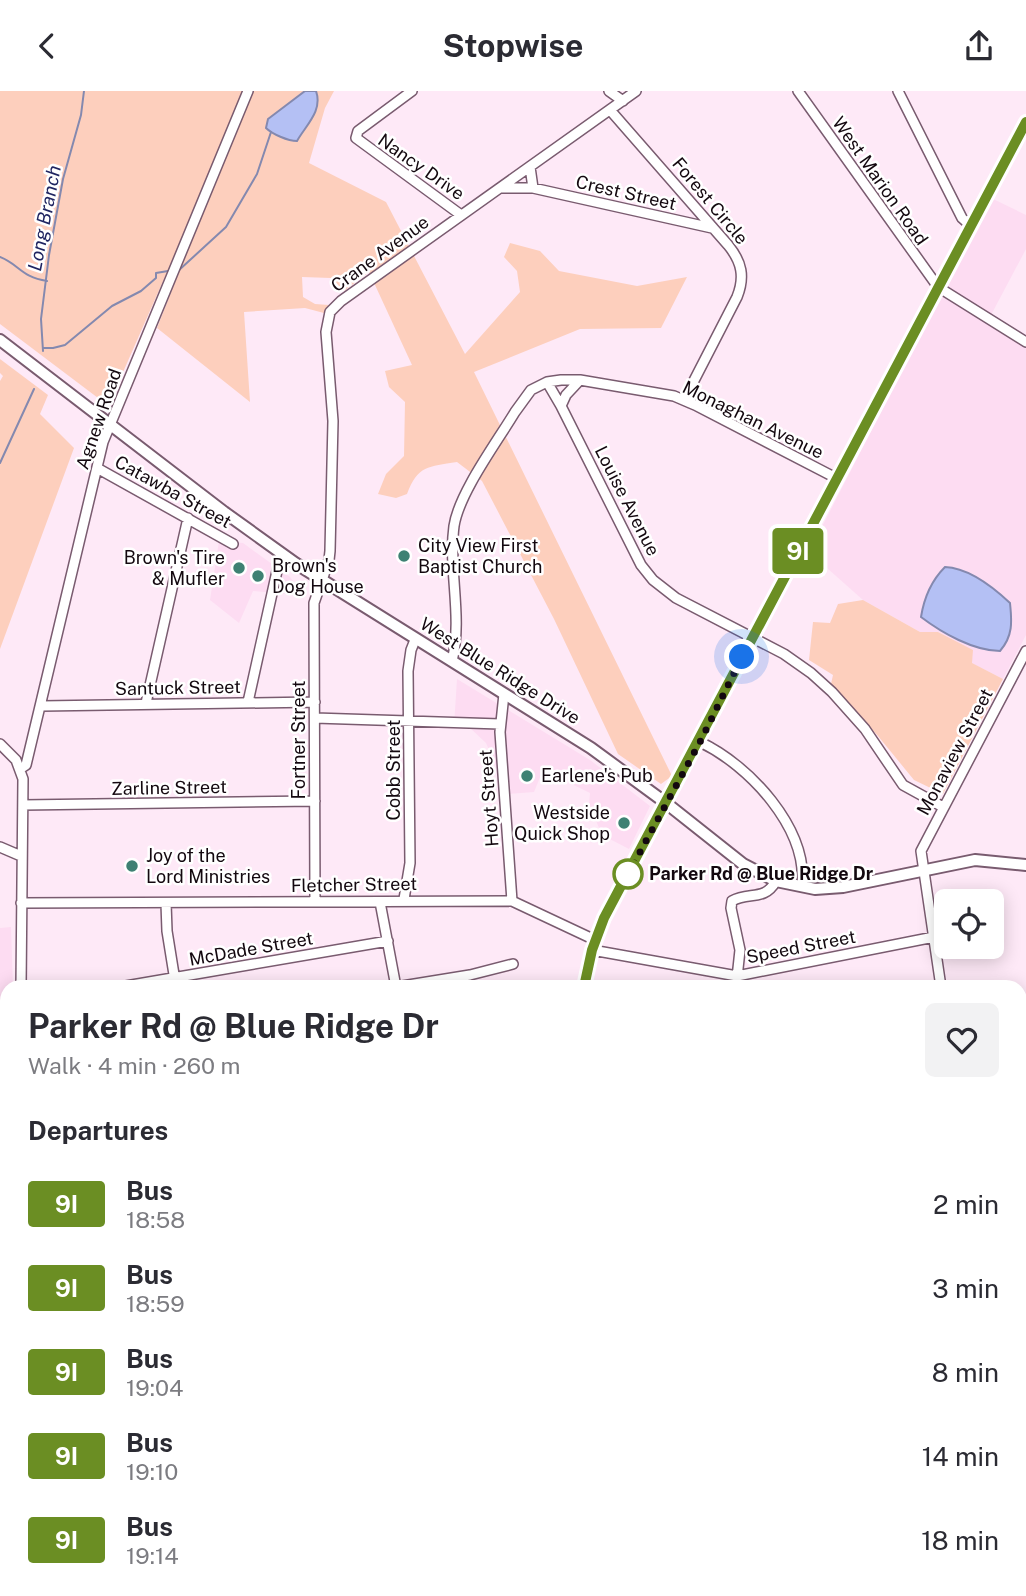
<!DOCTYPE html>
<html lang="en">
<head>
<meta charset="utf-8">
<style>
  :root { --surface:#fff; --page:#f2f2f3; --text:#2b2b33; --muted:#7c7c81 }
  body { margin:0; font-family:"Public Sans",sans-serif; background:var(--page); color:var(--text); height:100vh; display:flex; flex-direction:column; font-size:26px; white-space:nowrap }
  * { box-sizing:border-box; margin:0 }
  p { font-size:23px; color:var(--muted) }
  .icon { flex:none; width:38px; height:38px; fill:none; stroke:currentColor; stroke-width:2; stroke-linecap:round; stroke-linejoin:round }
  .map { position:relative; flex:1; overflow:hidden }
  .details { position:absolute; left:0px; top:889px; width:1027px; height:616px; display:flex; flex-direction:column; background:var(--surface); border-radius:21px 21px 0 0; box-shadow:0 4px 18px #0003 }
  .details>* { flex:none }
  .badge { padding:0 14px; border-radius:5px; font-size:24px; line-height:46px }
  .buttons { position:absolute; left:934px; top:798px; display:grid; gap:14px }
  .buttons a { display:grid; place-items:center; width:70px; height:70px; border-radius:10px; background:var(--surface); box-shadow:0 4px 18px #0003; font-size:35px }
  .you { position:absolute; width:35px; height:35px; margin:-18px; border:5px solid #fff; border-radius:50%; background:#1a73e8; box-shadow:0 0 0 10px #1a73e833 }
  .map>.badge { position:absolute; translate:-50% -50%; box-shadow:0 0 0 4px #fff }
  h2 { padding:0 28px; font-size:26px; line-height:63px }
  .round { display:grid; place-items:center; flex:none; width:74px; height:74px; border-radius:10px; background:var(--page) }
  .head { display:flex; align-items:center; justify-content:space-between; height:119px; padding:0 28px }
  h1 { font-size:33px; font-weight:700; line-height:52px }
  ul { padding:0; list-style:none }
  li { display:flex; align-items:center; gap:21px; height:84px; padding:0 28px }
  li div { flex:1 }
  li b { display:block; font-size:26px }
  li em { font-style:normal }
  li .badge { min-width:77px; font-weight:700; text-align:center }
  header { display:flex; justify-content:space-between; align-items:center; height:91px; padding:0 28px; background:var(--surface); font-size:32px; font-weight:700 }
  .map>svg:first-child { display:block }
  .built { fill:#fddcf2 }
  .green { fill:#fdcfbd }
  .water { fill:#b4c0f4; stroke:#8489af; stroke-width:2 }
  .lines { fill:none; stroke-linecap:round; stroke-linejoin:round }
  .stream { stroke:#8489af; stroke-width:2 }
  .minor-casing { stroke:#795b6f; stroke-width:12 }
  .major-casing { stroke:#795b6f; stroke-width:14 }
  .minor { stroke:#fff; stroke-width:9 }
  .major { stroke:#fff; stroke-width:10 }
  .rail-casing { stroke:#483b44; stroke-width:4.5 }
  .rail { stroke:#fff; stroke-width:2; stroke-dasharray:5; stroke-linecap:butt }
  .line-casing { stroke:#fff; stroke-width:16 }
  .line { stroke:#6b8e23; stroke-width:10 }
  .walk { stroke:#13080f; stroke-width:7; stroke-dasharray:0 12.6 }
  .poi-dot { fill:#3e8173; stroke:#fff; stroke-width:2.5 }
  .stop-dot { fill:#fff; stroke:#6b8e23; stroke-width:3.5 }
  .labels { text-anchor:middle; stroke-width:5; stroke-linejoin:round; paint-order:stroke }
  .street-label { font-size:18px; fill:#13080f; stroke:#fff }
  .poi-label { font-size:18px; fill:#13080f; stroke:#fff; text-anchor:start }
  .stop-label { font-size:18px; font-weight:bold; fill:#13080f; stroke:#fff; text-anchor:start }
  .water-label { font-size:19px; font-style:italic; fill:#202561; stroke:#fff }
</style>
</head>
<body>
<header><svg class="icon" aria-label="back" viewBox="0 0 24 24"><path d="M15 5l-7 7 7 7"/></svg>Stopwise<svg class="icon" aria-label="share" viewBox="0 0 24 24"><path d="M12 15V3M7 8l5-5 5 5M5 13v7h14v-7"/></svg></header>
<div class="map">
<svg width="1026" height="1505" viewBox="0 0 1026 1505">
  <rect width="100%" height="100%" fill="#fee9f7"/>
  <path class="built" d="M991,107L1026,124V158L990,226L1026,253V544L1003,588L971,572L972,559L938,541H920L863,509L809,461Z
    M219,450L243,452L290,486L304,505L253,500L239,532L210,509Z
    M457,588L590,669L650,715L629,758L602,744L589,713L590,702L543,679L534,701L508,703L486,652L469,636L454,635Z
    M11,836L13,896H7V1050L0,1051V837Z
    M0,1337H7V1427L0,1406Z
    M30,1498H181L184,1505H32Z"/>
  <path class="green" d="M0,0H334L325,17L309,72L386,111L465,263L520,201L517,180L504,166L510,152L540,160L559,180L637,195L687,186L661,237L580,238L474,281L672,685L661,693L618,663L554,528L482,390L457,371C428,376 418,374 407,403L396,407L378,403L386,383L404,365L405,311L389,296L385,280L412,274L369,181L344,200L331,187L302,186L303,206L315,213L329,214L324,222L305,217L244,221L250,311L157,237L211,100L204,97L109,313H106L0,233Z
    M0,268L48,304L40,323L74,357L0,558V290L3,285L0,282Z
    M863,509L920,541H938L973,559L972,572L1003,588L943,703L914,689L878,645L831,593L833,584L809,569L813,531L830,532L838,513Z
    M1020,1172L1026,1173V1361L1020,1356Z
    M108,1498H171L173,1505H99L98,1502Z"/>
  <path class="water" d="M305,0H316C323,20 306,34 297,50C288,50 272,43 266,37L268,28Z
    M945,476C969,477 993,496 1010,512C1012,531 1013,545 1000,560C974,560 942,542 921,526C924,507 932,489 945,476Z"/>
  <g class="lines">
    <path class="stream" d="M0,166C20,174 21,186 47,190
      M178,180L226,136L257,83L271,41
      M43,257H53L65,254L112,215L141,200L156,187V182L168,180
      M43,260L41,228L49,164L63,88L81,24L84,0
      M0,372L34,298
      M1020,1132L1026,1123
      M869,1505L871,1498"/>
    <g class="minor-casing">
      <path id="minor" d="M412,0L358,40L356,47L461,124
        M609,0L623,10
        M798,0L938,196L1026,251
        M898,0L962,127L971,135
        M610,19L728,154C742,171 745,186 737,206L684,309
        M530,76L533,97
        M501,97H533L712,137
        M580,289L566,304L561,315L641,474L653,489L676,507L784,563L811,582L832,601L865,638L903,694L943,716
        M547,291L561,315
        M97,377L233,453
        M452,570C463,526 448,479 454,435C459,402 497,351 515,321L531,299L547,291L561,289H580L674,305L695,314L836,387
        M504,603L500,641L512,810
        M248,611L281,462
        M146,612L188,427
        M42,615L315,611
        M315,627L500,633
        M700,651C749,674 808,737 802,795
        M0,653L16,669L23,688L21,896
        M20,678L26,674L103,351L248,0
        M23,714L315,710
        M0,756L21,765
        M404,808L410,772L408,580L411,559L415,549
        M315,810L314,512L329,469L330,460L333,330L326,241L330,221L341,210L636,0
        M380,811L396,896L470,884L513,873
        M21,812L512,810L595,849
        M166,812L167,840L176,896
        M592,859L737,885L934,846
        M120,896L388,850
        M584,896L592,859L604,827L1026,31
        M736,896L740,859L731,817L732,810C749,800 764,811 776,790
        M941,896L921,760L1026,560
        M1020,1009L1026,1012
        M1020,1045L1025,1069L1020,1101
        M0,1148H7
        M0,1213L7,1237
        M0,1337H7
        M1020,1366L1026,1369
        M189,1498L191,1505
        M323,1498L326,1505
        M458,1498L460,1505
        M530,1498L535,1505
        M596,1498L600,1505
        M771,1498L772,1505
        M503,1505L510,1498
        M858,1505V1498"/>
    </g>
    <g class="major-casing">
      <path id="major" d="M0,249L224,421L295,472L591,657L666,712L743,773L776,790L815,798L843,796L975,769L1026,774"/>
    </g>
    <use href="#minor" class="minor"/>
    <use href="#major" class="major"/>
    <g class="rail-casing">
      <path id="rail" d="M0,1361L7,1384
        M43,1498L45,1505"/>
    </g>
    <use href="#rail" class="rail"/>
  </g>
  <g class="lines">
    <g class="line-casing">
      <path id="line" d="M584,896L592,859L604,827L1026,31"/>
    </g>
    <use href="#line" class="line"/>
    <path class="walk" d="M628,783L700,651L742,566"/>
  </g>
  <g class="poi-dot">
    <circle cx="404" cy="465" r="7"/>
    <circle cx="239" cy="477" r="7"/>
    <circle cx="258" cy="485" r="7"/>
    <circle cx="527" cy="685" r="7"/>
    <circle cx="624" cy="732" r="7"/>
    <circle cx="132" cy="775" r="7"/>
  </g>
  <circle class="stop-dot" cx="628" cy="783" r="14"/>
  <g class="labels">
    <g class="street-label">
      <text transform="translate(421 76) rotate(35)" y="6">Nancy Drive</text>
      <text transform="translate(880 90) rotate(55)" y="6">West Marion Road</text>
      <text transform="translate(626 102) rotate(13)" y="6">Crest Street</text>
      <text transform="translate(710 110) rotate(50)" y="6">Forest Circle</text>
      <text transform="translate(380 163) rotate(-36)" y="6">Crane Avenue</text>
      <text transform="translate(99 328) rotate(-71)" y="6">Agnew Road</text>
      <text transform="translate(753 329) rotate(26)" y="6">Monaghan Avenue</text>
      <text transform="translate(173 401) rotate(29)" y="6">Catawba Street</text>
      <text transform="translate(627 410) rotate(63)" y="6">Louise Avenue</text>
      <text transform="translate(500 580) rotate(32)" y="6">West Blue Ridge Drive</text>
      <text transform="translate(178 597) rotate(-1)" y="6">Santuck Street</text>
      <text transform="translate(299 649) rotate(-90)" y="6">Fortner Street</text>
      <text transform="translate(955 661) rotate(-62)" y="6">Monaview Street</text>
      <text transform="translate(394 679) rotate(-90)" y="6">Cobb Street</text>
      <text transform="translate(169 697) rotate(-1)" y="6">Zarline Street</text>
      <text transform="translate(489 707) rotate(-94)" y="6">Hoyt Street</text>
      <text transform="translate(354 794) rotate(-1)" y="6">Fletcher Street</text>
      <text transform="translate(801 856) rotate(-11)" y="6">Speed Street</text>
      <text transform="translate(251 858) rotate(-10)" y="6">McDade Street</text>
    </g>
    <g class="poi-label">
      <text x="418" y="461">City View First<tspan x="418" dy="21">Baptist Church</tspan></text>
      <text x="225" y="473" text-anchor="end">Brown's Tire<tspan x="225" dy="21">&amp; Mufler</tspan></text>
      <text x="272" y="481">Brown's<tspan x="272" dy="21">Dog House</tspan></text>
      <text x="541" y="691">Earlene's Pub</text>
      <text x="610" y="728" text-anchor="end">Westside<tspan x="610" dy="21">Quick Shop</tspan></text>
      <text x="146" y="771">Joy of the<tspan x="146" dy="21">Lord Ministries</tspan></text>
    </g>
    <g class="stop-label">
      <text x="649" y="789">Parker Rd @ Blue Ridge Dr</text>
    </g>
    <g class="water-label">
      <text transform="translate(44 127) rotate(-79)" y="7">Long Branch</text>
    </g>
  </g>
</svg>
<div class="buttons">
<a><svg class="icon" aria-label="locate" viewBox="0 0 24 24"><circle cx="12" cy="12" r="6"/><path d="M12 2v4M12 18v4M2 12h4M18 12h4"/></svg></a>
</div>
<div class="you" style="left:742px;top:566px"></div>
<b class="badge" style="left:798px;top:460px;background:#6b8e23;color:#fff">9I</b>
<section class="details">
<div class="head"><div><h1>Parker Rd @ Blue Ridge Dr</h1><p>Walk · 4 min · 260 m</p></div><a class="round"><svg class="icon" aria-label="heart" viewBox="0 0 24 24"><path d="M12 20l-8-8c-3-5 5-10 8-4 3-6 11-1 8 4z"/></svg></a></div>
<h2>Departures</h2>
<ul>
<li><span class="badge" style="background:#6b8e23;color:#fff">9I</span><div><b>Bus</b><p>18:58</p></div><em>2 min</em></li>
<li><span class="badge" style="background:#6b8e23;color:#fff">9I</span><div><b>Bus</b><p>18:59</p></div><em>3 min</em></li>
<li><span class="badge" style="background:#6b8e23;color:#fff">9I</span><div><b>Bus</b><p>19:04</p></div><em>8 min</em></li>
<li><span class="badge" style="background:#6b8e23;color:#fff">9I</span><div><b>Bus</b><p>19:10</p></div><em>14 min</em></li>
<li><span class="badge" style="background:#6b8e23;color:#fff">9I</span><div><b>Bus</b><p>19:14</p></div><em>18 min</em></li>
</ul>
</section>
</div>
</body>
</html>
